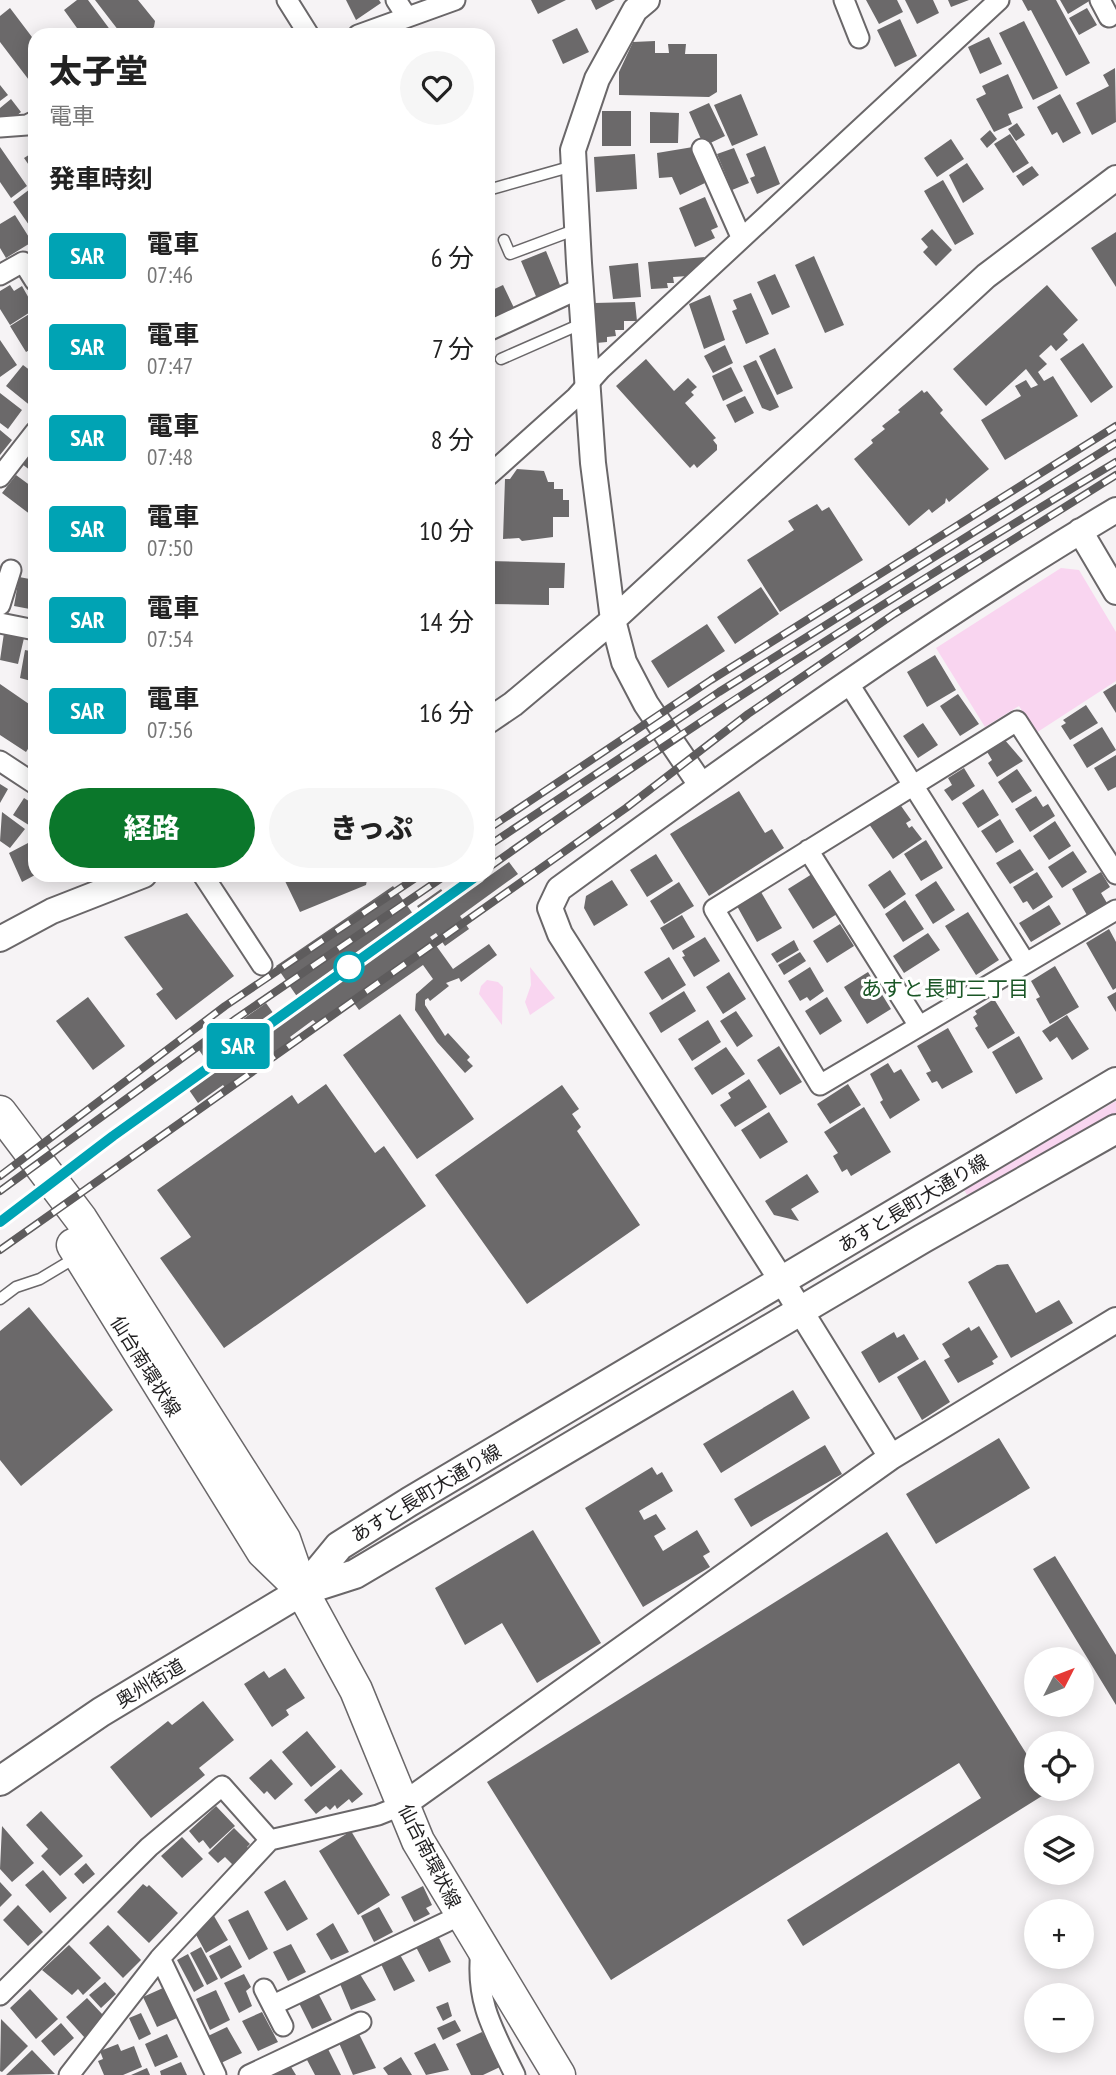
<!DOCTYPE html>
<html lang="ja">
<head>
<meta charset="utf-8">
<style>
  :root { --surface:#fff; --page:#f6f6f6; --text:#222; --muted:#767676; --accent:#0b772b }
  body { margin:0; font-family:"PT Sans Narrow","Noto Sans JP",sans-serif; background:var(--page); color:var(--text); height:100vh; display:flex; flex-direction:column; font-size:26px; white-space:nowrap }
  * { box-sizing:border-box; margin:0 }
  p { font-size:23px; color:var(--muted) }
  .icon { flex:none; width:38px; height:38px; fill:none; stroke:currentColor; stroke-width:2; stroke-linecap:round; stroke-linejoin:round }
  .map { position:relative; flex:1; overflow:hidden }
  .side { position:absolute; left:28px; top:28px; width:467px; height:854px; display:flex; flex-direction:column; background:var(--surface); border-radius:21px; box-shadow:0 4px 18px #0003 }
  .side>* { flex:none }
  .badge { padding:0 14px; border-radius:5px; font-size:24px; line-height:46px }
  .needle { width:46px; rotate:48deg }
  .tools { position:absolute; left:1024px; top:1647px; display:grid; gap:14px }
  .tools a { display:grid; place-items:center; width:70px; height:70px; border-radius:50%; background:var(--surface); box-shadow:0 4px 18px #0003; font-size:35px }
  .map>.badge { position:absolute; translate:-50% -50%; box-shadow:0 0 0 4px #fff }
  h2 { padding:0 21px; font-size:26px; line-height:63px }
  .round { display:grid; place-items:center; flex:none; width:74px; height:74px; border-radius:37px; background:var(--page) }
  .head { display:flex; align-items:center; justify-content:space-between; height:119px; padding:0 21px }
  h1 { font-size:33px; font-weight:800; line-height:52px }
  .button { display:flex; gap:14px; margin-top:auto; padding:14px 21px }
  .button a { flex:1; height:80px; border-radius:42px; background:var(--accent); color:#fff; font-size:28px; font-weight:800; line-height:80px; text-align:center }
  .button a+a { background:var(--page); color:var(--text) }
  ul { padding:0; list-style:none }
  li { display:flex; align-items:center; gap:21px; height:91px; padding:0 21px }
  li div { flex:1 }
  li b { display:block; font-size:26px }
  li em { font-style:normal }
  li .badge { min-width:77px; font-weight:700; text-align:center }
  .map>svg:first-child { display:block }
  .green { fill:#f9d5f0 }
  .building { fill:#6b696a }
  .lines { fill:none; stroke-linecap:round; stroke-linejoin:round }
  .service-casing { stroke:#6a6769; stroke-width:13 }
  .minor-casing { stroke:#6a6769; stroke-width:23 }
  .tertiary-casing { stroke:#6a6769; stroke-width:28 }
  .secondary-casing { stroke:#6a6769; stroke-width:32 }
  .primary-casing { stroke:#6a6769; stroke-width:35 }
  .service { stroke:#fff; stroke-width:10 }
  .minor { stroke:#fff; stroke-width:19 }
  .tertiary { stroke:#fff; stroke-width:24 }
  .secondary { stroke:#fff; stroke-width:28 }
  .primary { stroke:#fff; stroke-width:32 }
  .rail-casing { stroke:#5e5c5d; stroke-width:8 }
  .rail { stroke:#fff; stroke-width:5; stroke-dasharray:16; stroke-linecap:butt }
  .line-casing { stroke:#fff; stroke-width:16 }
  .line { stroke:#00a3b4; stroke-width:10 }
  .stop-dot { fill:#fff; stroke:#00a3b4; stroke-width:3.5 }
  .labels { text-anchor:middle; stroke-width:6; stroke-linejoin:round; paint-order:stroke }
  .street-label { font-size:19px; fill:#201f20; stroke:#fff }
  .neighbourhood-label { font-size:21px; fill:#1a5626; stroke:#fff }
</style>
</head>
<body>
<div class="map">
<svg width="1116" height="2075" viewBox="0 0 1116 2075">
  <rect width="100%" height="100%" fill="#f6f3f5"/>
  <path class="green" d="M1061,568L1079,570L1116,632V681L1036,733L1019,706L985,727L936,648Z
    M530,967L555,998L530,1015L525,1002L531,985Z
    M487,980L498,982L503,987L502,1025L479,994L481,986Z
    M1116,1101V1114L1019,1172L967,1195L964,1190Z"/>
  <path class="building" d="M77,0H88L114,35H82L64,10Z
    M95,0H138L155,21L154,27L145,35H122Z
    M346,0H379L381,3L356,20Z
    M531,0H566L538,14Z
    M591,0H615L596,10Z
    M866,0H897L903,12L879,24Z
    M905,0H933L939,13L917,24Z
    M948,0H969L951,7Z
    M1022,0H1056L1090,63L1066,76L1031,10L1028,11Z
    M1060,0H1091L1068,14Z
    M10,8L35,41V88L0,42V16Z
    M1087,8L1097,25L1079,35L1069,18Z
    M900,19L917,56L895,67L877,30Z
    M1024,21L1058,88L1033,100L999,33Z
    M577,28L589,52L563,64L552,40Z
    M989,37L1002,64L980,74L968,47Z
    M655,41V53H669L668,44H686L685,54H717V92L709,97L619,95V72L633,42Z
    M1115,68L1116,122L1092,135L1076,103L1109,86L1103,75Z
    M1008,74L1023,108L1008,114L1012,124L994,132L976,99L986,94L982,86Z
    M0,85L8,95L0,101Z
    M741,94L758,135L732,146L714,105Z
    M1060,94L1081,133L1063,143L1057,132L1052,135L1037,107Z
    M11,99L21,112L9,122L0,119V108Z
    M709,103L725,136L704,146L689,112Z
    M602,111H631V146H602Z
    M650,112L679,113L678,143H650Z
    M1017,123L1025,135L1016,141L1008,129Z
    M990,130L997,139L987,148L980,139Z
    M1010,134L1029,163L1013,173L994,144Z
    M951,139L964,159L937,177L924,158Z
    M765,146L780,184L757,194L750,178L755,176L746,154Z
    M0,147L27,186L11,198L0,182Z
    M693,147L705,183L680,195L672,177L659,178L657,153Z
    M734,148L749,183L732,190L717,154Z
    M35,151V174L24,158Z
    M635,154L637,189L596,192L594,157Z
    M967,163L984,189L963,203L949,175Z
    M1032,166L1039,175L1023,186L1016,176Z
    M943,180L974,234L955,245L924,191Z
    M30,189L35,197V220L29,225L13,202Z
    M705,197L718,227L711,230L715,238L695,247L679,208Z
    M15,215L32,242L6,258L0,248V224Z
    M35,226V240L29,230Z
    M932,229L952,250L936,266L923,252L928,247L921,239Z
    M1116,232V287L1091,248Z
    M546,251L562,290L538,301L521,261Z
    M814,256L844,325L825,333L795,265Z
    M705,257L688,276L673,277L674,283H667L668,288L651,289L648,262Z
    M638,263L641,297L613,299L609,266Z
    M775,274L790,307L772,315L757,282Z
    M10,285L14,291L22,286L35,309L10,325L0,309V291Z
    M503,285L516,312L491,323L488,292Z
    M1047,285L1078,320L1063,334L1068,340L1056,351L1051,345L1039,356L1047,364L1038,372L1044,381L1053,376L1078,416L1005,460L981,420L1021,396L1015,386L1026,380L1031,388L1038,385L1026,369L986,406L953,369Z
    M751,293L769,334L746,344L732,311L737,309L733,300Z
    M710,295L725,340L704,349L689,304Z
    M635,302L637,321H624V330H615L616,336L607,337V342L596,343L594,303Z
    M31,313L35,319V347L26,352L10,326Z
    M0,340L17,365L0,377Z
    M1083,343L1113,387L1091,403L1060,359Z
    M725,345L733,363L713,373L704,356Z
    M488,347L494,360L488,363Z
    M775,348L793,388L777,395L759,356Z
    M646,359L674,391L688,378L697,387L691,392L694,395L685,403L716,438L713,440L717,445V450L697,468L694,464L690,468L616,386Z
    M756,360L779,407L770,411L762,408L743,366Z
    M23,365L35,374L32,407L6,386Z
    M731,367L743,391L723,401L712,376Z
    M922,390L924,393L927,391L943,410L940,413L989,469L949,502L946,498L945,503L932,513L929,509L909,526L854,459L873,443L871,440L885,429L882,426L900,412L898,410Z
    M0,393L22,410L8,429L0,423Z
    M745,396L754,413L735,423L726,405Z
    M0,430L12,440L0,455Z
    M35,447V474L22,464Z
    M517,469L544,471L548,482H554V489H563V500H569V517H553V537L522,541L519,538L503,539L505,479H510Z
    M16,475L35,489V518L2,493Z
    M817,504L822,511L829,507L863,560L780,612L747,560L794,530L788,521Z
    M488,561L565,563L564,588H549V605L488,604Z
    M19,577L35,580V610L14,606Z
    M761,587L779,614L735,644L717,617Z
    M707,624L725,651L668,688L651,661Z
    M4,633L24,638L18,664L0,660Z
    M25,650L35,652V682L20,678Z
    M935,655L956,690L927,707L907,672Z
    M0,684L29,704L35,695V738L26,752L0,735Z
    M1116,684V713L1103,692Z
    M958,694L979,724L960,736L940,706Z
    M1086,705L1098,723L1070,740L1061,726L1066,723L1063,720Z
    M923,723L938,745L918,758L903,736Z
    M1102,727L1116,750L1087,768L1073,745Z
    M1004,739L1023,761L997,777L988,763L992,760L986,750Z
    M1116,755V787L1108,791L1094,768Z
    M964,768L975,786L952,801L944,790L952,785L948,778Z
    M1017,769L1032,791L1012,803L998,782Z
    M0,784L8,789L0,803Z
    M983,789L999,815L978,828L962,803Z
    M739,791L765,833L772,829L784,848L709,896L670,834Z
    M1036,796L1043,807L1048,804L1055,816L1030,832L1015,809Z
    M24,798L35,805V829L13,815Z
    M899,803L911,820L906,823L909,828L912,826L922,839L893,859L869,824Z
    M2,812L25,829L10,848L0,841Z
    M1000,819L1014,842L996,853L981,831Z
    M1055,821L1071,846L1049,860L1033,836Z
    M926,840L943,868L921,881L904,854Z
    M28,843L35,858V875L22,882L9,853Z
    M1020,849L1034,870L1010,884L996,863Z
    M1073,851L1087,872L1062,888L1048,867Z
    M656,854L673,881L647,897L630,870Z
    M509,862L518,874L460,916L469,929L445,946L436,933L430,937L453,969L489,944L497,955L461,982L459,978L446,983L449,986L430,1001L428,998L425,1000V1005L445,1036L448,1033L470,1057L467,1060L473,1066L465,1073L437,1042L415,1010L416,994L433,979L423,965L359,1010L351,999L316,1023L313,1020L290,1037L296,1045L228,1092L223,1085L198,1103L189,1090L214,1072L199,1050L266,1003L281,1024L305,1008L276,966L393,886L421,925L427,920L417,906L441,889L451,903Z
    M890,870L906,894L884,909L868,885Z
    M1037,872L1053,897L1033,910L1027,901L1023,903L1013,887Z
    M1101,872L1110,887L1101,893L1107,903L1087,915L1072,889Z
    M812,874L837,914L813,929L788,889Z
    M300,875H368L366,885L300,912L285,881Z
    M612,880L628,905L594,926L584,908L586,896Z
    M936,881L955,910L933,924L915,895Z
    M679,882L694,906L664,924L650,901Z
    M761,892L782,928L757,942L737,906Z
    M905,900L924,929L903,942L885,914Z
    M1049,905L1061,924L1031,942L1019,923Z
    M968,912L999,960L976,975L945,926Z
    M187,913L234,976L176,1020L156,994L163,989L124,937Z
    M682,915L695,937L673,950L660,928Z
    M840,924L854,946L827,963L813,941Z
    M1109,929L1116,942V988L1113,990L1086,943Z
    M928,933L940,950L904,973L893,956Z
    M705,937L720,961L694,977L682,957L685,956L682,951Z
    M794,940L799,950L777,963L771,954Z
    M800,952L806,961L784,975L778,965Z
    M669,957L686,985L662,1000L644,972Z
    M1055,966L1079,1007L1050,1024L1036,999L1040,997L1031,981Z
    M810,967L824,991L810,1001L807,997L800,1001L788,981Z
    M729,972L746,999L723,1014L706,987Z
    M868,972L891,1009L867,1024L844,987Z
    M684,991L696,1011L661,1033L649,1013Z
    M1116,992V1012L1107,997Z
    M88,997L125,1046L93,1070L56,1021Z
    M827,997L842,1021L820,1035L805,1011Z
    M994,999L1015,1033L988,1049L975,1028L978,1026L973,1017L977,1014L975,1011Z
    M736,1011L753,1036L737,1047L720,1021Z
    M400,1014L474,1119L417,1159L343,1055Z
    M1067,1015L1089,1049L1072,1060L1057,1037L1050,1042L1042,1031Z
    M708,1020L721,1042L692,1061L678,1039Z
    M948,1028L973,1072L942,1089L937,1081L932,1083L926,1073L931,1071L917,1046Z
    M1019,1036L1043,1079L1016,1094L992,1052Z
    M779,1046L802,1082L780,1095L757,1060Z
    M726,1047L745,1074L712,1095L694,1068Z
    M888,1063L894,1073L901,1069L920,1100L890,1119L880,1102L883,1100L870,1074Z
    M749,1079L767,1107L735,1127L720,1105L731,1098L728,1093Z
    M326,1084L375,1153L384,1146L426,1206L224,1348L160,1258L191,1237L157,1190L292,1095L298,1104Z
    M848,1084L861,1105L830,1124L817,1104Z
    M562,1085L579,1109L572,1114L581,1127L577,1131L640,1225L527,1304L435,1175Z
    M864,1107L891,1152L851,1176L847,1169L842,1172L833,1156L838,1153L824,1132Z
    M769,1112L788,1142L760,1159L741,1130Z
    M807,1174L819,1192L791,1209L799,1221L774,1215L765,1201Z
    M1008,1264L1036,1313L1059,1300L1073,1323L1011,1358L968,1282L997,1265Z
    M29,1307L113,1410L21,1486L0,1460V1331Z
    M979,1326L998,1357L992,1361L994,1364L958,1383L944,1360L950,1357L942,1344L969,1327L971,1331Z
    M894,1332L897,1338L904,1334L919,1359L879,1383L861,1352Z
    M925,1360L950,1402L922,1420L897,1377Z
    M793,1390L810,1418L721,1473L703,1444Z
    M999,1438L1030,1488L936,1544L906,1494Z
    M825,1445L842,1474L751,1527L734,1499Z
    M652,1467L657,1475L662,1472L673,1491L639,1511L644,1520L656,1514L666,1529L654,1536L663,1551L697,1530L710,1552L703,1556L710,1567L643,1607L585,1508Z
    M533,1530L601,1643L537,1683L502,1623L465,1645L435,1588Z
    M887,1532L1036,1769V1788H1049L1050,1791L803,1946L787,1920L981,1798L959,1763L611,1980L487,1782Z
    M1055,1556L1116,1655V1705L1033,1569Z
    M285,1668L305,1698L286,1710L289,1715L272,1727L244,1684L264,1671L269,1678Z
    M203,1701L234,1740L199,1768L205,1775L151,1818L110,1767L168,1721L172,1725Z
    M307,1731L336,1767L311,1787L282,1752Z
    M271,1759L293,1784L275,1800L267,1791L264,1794L249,1778Z
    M341,1769L363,1794L352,1803L349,1799L337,1809L335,1805L330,1810L326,1806L316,1814L304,1800Z
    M216,1806L235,1826L210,1849L203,1840L199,1843L189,1831Z
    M41,1811L83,1856L60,1876L41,1856L48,1849L26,1825Z
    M2,1826L34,1863L12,1882L0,1869Z
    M234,1828L250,1844L247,1847L250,1850L234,1866L225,1857L218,1863L208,1853Z
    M351,1831L390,1895L358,1915L319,1851Z
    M182,1837L203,1859L182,1878L161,1856Z
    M86,1863L95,1874L83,1884L74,1874Z
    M43,1870L67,1898L50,1913L25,1885Z
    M285,1880L308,1919L287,1931L264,1892Z
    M0,1882L12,1895L0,1907Z
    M143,1884L147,1887L149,1885L178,1913L149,1943L117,1912Z
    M423,1886L432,1905L426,1908L430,1914L414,1922L401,1897Z
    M18,1905L43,1932L28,1946L3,1920Z
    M379,1907L393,1932L374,1942L361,1916Z
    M248,1910L268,1949L249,1960L228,1920Z
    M214,1916L228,1940L206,1953L194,1931L198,1925Z
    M333,1923L349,1952L331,1960L316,1934Z
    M108,1925L141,1960L123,1978L89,1943Z
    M439,1938L451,1962L429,1972L416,1947Z
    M291,1944L306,1972L288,1981L273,1952Z
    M69,1945L101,1978L83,1995L78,1989L72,1995L42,1970Z
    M230,1945L242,1967L221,1979L209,1956Z
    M201,1947L218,1979L207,1985L190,1953Z
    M399,1953L415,1981L394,1991L380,1962Z
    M188,1954L204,1986L194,1992L177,1960Z
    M358,1971L376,2000L351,2010L338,1979Z
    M244,1974L251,1987L246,1991L252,2006L239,2013L224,1983Z
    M105,1982L116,1994L101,2008L89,1995Z
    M163,1988L177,2018L157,2027L143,1997Z
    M30,1989L58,2019L36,2039L10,2008Z
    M216,1990L230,2020L210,2030L196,1999Z
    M318,1993L332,2020L312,2029L298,2001Z
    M87,1998L103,2015L85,2038L66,2017Z
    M448,2002L452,2016L443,2021L436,2007Z
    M262,2012L278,2042L258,2051L242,2021Z
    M141,2013L151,2034L139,2040L129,2018Z
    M1,2019L28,2046L2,2072L0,2071Z
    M455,2020L461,2031L443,2040L437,2028Z
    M61,2023L74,2038L54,2056L41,2041Z
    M227,2027L242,2053L221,2063L208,2036Z
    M482,2032L500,2067L483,2075H471L456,2044Z
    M167,2034L178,2057L155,2067L145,2044Z
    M359,2034L376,2068L353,2075L339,2043Z
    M435,2043L449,2070L426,2075L414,2053Z
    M118,2044L121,2051L134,2046L142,2067L123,2075H104L98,2061L103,2059L100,2051Z
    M328,2049L341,2075H315L306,2058Z
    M32,2050L55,2074L6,2075Z
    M401,2057L412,2075H388L383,2068Z
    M181,2062L187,2075H161L160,2071Z
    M288,2062L296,2075H267Z
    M147,2068L150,2075H131Z"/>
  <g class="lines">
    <g class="service-casing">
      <path id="service" d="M488,190L573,166
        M504,240L510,254L577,229
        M501,359L583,323
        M0,1299L16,1287L40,1279L75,1258"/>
    </g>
    <g class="minor-casing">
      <path id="minor" d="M287,0L309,35
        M396,0L407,17
        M844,0L859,38
        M1100,0L1109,17
        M358,35L455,0
        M0,127L27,125L35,121
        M702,149L741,237
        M0,275L23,262L35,281
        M488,331L581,288
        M488,476L576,397L601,369L999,0
        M0,477L35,432
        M0,605L11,570
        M0,623L35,630
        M849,684L1025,962
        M0,761L35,784
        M808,850L919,1026
        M1116,874L1017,721L714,909L820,1085L1116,910
        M203,875L262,965
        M481,1950C475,2001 493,2030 515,2075
        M160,1958L216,2075
        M264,1989L283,2026
        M0,1995L149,1847L222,1786L270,1840
        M273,2005L461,1915
        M69,2075L160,1958L270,1840L378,1815L403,1805
        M249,2075L361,2022"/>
    </g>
    <g class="tertiary-casing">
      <path id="tertiary" d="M647,0L635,10L597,79L573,150L579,263L593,463L613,620L624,662L646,704L701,785
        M1080,531L1116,592
        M488,721L513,704L613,620L986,276L1116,178
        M0,939L52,911L144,875
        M891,1457L782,1281L560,934L550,908L559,889C740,757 923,625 1116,510
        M403,1805L891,1457L1116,1320"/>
    </g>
    <g class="secondary-casing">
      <path id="secondary" d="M302,1591L339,1546L409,1502L1116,1082
        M0,1781L101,1712L302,1591L355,1574L922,1239L1116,1129"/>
    </g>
    <g class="primary-casing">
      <path id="primary" d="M0,1112L81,1219L284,1539L302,1591L356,1690L418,1841L559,2075
        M73,1245L263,1552L296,1584"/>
    </g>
    <use href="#service" class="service"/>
    <use href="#minor" class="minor"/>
    <use href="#tertiary" class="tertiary"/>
    <use href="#secondary" class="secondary"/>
    <use href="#primary" class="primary"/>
    <g class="rail-casing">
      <path id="rail" d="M488,829L711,680L1116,426
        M488,846L719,692L1116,443
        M488,868C691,723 902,590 1116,462
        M0,1176L225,1006L420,875
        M0,1191L237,1018L446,875
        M0,1222L113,1136L478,875
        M0,1250L626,808L748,714L894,614L1116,475"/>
    </g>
    <use href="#rail" class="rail"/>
  </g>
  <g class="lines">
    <g class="line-casing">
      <path id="line" d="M0,1222L113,1136L478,875"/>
    </g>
    <use href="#line" class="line"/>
  </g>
  <circle class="stop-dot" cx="349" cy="967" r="14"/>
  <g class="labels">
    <g class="street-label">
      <text transform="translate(913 1203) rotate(-31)" y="7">あすと長町大通り線</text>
      <text transform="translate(146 1366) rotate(58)" y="7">仙台南環状線</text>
      <text transform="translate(426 1493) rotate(-31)" y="7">あすと長町大通り線</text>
      <text transform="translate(150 1683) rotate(-31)" y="7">奥州街道</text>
      <text transform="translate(430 1856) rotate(63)" y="7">仙台南環状線</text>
    </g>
    <g class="neighbourhood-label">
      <text x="945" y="996">あすと長町三丁目</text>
    </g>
  </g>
</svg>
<div class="tools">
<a><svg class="needle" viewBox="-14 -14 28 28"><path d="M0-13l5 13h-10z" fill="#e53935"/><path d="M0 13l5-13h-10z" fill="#767676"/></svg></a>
<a><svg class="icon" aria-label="locate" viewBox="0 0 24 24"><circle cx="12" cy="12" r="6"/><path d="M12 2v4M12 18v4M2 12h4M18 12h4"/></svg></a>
<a><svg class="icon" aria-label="layers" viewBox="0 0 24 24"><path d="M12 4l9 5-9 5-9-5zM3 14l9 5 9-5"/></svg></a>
<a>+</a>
<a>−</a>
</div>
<b class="badge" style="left:238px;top:1046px;background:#00a3b4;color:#fff">SAR</b>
<section class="side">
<div class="head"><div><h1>太子堂</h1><p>電車</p></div><a class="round"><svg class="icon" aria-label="heart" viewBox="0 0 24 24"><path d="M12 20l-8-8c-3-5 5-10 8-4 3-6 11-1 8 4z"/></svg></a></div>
<h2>発車時刻</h2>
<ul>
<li><span class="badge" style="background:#00a3b4;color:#fff">SAR</span><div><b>電車</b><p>07:46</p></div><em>6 分</em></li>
<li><span class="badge" style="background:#00a3b4;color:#fff">SAR</span><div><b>電車</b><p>07:47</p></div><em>7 分</em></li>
<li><span class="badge" style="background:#00a3b4;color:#fff">SAR</span><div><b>電車</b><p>07:48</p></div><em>8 分</em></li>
<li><span class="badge" style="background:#00a3b4;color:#fff">SAR</span><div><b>電車</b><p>07:50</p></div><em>10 分</em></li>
<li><span class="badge" style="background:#00a3b4;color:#fff">SAR</span><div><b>電車</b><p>07:54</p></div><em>14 分</em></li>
<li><span class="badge" style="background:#00a3b4;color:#fff">SAR</span><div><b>電車</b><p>07:56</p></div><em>16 分</em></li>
</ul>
<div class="button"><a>経路</a><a>きっぷ</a></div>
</section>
</div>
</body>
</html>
